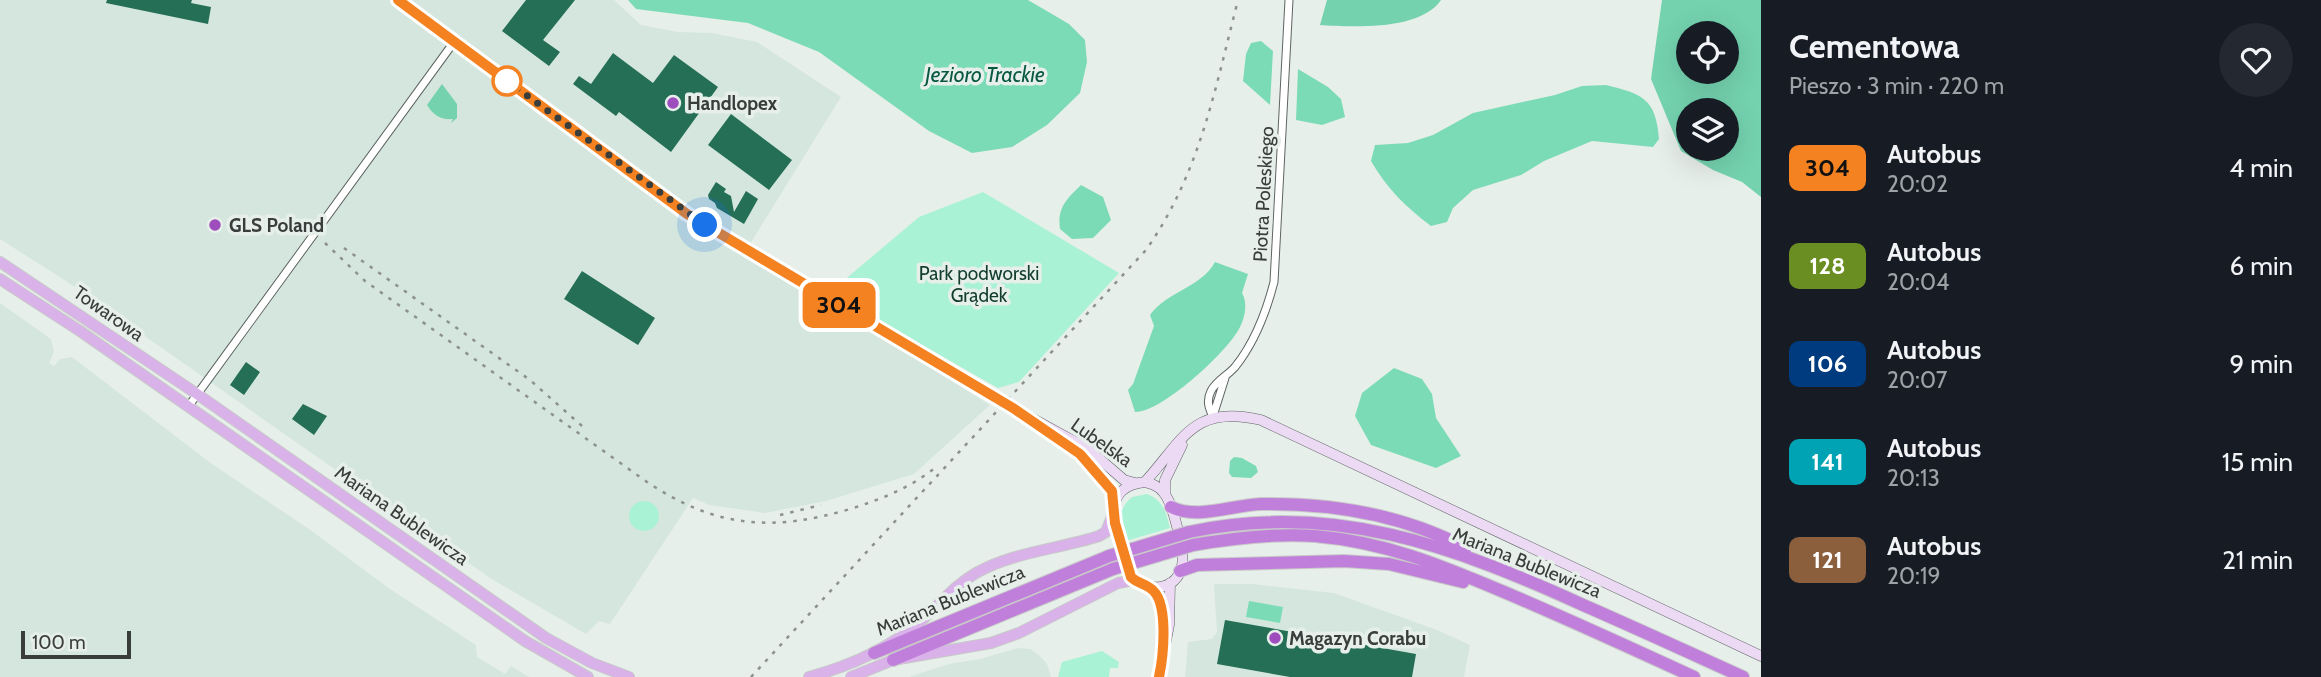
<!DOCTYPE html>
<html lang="pl">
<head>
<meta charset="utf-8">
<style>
  :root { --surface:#171b24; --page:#242831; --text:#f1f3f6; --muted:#9ea1a6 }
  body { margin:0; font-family:Cabin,sans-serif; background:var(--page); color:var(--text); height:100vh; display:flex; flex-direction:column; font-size:26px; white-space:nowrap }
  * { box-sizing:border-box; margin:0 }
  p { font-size:23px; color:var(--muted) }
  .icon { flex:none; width:38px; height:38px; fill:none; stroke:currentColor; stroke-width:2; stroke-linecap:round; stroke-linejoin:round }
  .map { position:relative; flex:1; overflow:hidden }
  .side { display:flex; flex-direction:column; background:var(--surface); width:560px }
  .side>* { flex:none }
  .badge { padding:0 14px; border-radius:10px; font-size:24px; line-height:46px }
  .tools { position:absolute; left:1676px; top:21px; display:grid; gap:14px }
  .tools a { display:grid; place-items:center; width:63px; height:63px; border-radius:50%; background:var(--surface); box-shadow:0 7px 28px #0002; font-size:35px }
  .scale { position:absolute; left:21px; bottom:18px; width:110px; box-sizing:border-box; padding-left:7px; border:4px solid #393d3b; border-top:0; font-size:19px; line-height:24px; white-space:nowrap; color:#393d3b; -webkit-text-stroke:5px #e7efeb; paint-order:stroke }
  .you { position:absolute; width:35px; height:35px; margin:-18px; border:5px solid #fff; border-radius:50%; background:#1a73e8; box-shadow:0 0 0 10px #1a73e833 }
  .map>.badge { position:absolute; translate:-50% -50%; box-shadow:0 0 0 4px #fff }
  .round { display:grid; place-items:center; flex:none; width:74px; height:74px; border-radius:37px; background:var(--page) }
  .overview { display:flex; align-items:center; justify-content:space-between; height:119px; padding:0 28px }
  h1 { font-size:33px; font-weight:700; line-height:52px }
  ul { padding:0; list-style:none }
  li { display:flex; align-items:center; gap:21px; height:98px; padding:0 28px }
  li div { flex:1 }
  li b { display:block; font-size:26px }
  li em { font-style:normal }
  li .badge { min-width:77px; font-weight:700; text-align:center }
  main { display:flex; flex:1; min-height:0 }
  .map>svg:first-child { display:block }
  .built { fill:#d5e6de }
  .green { fill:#aaf2d5 }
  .forest { fill:#74d2af; fill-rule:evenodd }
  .water { fill:#7cdbb7 }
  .building { fill:#246f56 }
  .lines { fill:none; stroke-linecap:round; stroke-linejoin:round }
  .street-casing { stroke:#5d6461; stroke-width:9 }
  .secondary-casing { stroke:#5d6461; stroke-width:11 }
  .primary-casing { stroke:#c8c9c8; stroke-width:12 }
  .highway-casing { stroke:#c8c9c8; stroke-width:14 }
  .street { stroke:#fff; stroke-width:7 }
  .secondary { stroke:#ecd9f4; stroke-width:10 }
  .primary { stroke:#dab2ea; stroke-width:10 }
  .highway { stroke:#c17fdc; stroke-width:12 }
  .rail { stroke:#8c928f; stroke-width:2.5; stroke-dasharray:3.5 7; stroke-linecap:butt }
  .highway-bridge-casing { stroke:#c8c9c8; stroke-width:14; stroke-linecap:butt }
  .highway-bridge { stroke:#c17fdc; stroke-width:12 }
  .line-casing { stroke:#fff; stroke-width:16 }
  .line { stroke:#f58220; stroke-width:10 }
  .walk { stroke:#393d3b; stroke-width:7; stroke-dasharray:0 12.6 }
  .stop-dot { fill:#fff; stroke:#f58220; stroke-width:3.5 }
  .poi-dot { fill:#9e4dbd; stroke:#e7efeb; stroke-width:2.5 }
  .labels { text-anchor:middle; stroke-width:7; stroke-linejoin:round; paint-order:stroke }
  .poi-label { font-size:19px; font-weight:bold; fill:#393d3b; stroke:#e7efeb; text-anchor:start }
  .street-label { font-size:19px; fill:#393d3b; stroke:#e7efeb }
  .park-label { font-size:19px; fill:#133e2f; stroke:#e7efeb }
  .water-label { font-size:21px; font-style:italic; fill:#095942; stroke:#e7efeb }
</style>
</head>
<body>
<main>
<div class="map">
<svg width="1761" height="677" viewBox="0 0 1761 677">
  <rect width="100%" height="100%" fill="#e7efeb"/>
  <path class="built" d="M0,0H614L641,25L678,32L712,33L757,42L841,97L745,252L990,405L914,474L826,501L765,513L709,505L693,498L610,624L599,621L586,634L490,578L69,283L0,239Z
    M0,303L51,339L54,352L49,363L54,366L60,359L72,357L212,464L309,529L390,589L476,645L477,657L505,674L511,666L529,677H0Z
    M1214,584H1252L1334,593L1437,630L1470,645L1464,677H1185L1188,642L1212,639L1217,632Z
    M1018,648L1030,649L1039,655L1047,664L1051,677H909L949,664L980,659Z"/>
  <path class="green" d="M983,192L1119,273L1019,382L998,388L842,300V282L919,217Z
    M1147,494C1163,500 1166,512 1170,528L1126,541C1121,524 1116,510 1132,497Z
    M629 516a15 15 0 1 1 30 0a15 15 0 1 1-30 0Z
    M1102,651L1119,662L1118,668H1110L1109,677H1058L1062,662Z"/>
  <path class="forest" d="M1327,0H1441C1420,31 1352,27 1320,25Z
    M1662,0H1761V197L1742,182L1713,170L1681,151L1651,79ZM1727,33V72H1689V33ZM1727,110V149H1689V110Z
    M442,84L457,104V118L451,123L453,119C441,120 434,116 427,105Z"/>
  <path class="water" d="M628,0H1028L1069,24L1085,40L1087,62L1080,93L1047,125L1012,147L972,153L929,131L819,52L748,23L636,9Z
    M1261,41L1273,51L1270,105L1243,81L1246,54L1251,43Z
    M1298,69L1328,87L1341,99L1345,117L1322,125L1296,120Z
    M1606,85C1643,94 1656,99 1659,139L1653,147L1592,141L1544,161L1521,175L1473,190L1453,208L1447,222L1431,226C1406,207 1387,189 1371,161L1375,145L1408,143L1433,135L1473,113L1555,95L1582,86Z
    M1081,185L1103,197L1111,220L1093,238L1072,239L1060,229C1057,207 1067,199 1081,185Z
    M1215,262L1248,274L1242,293C1248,303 1245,318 1239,329C1226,353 1161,413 1135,412L1128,390L1133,384L1154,326L1150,315C1166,292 1202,287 1215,262Z
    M1394,368L1422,379L1432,394L1436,418L1461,456L1436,468L1371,445L1355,416L1362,393Z
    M1234,457L1242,458L1256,466L1258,472L1251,478L1232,477L1229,473L1230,461Z
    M1249,601L1283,607L1280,623L1246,617Z"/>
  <path class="building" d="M107,0H192L191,3L211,7L208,24L106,3Z
    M526,0H575L543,40L560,52L549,66L502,31Z
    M613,53L653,83L674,55L718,87L671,152L619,112L616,116L573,84L579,76L591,84Z
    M731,114L792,160L769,190L708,145Z
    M716,182L726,189L724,192L731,196L734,212L746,191L758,199L744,224L717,208L715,203L709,199L708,195Z
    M582,271L655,318L638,345L564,299Z
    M246,362L260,372L244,395L230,385Z
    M303,404L327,416L314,435L292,419Z
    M1225,620L1416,654L1412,677H1290L1217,664Z"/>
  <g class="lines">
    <g class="street-casing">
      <path id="street" d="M188,407L454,42
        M1213,416L1225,378
        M1213,417C1209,408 1206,401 1211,391C1216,381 1227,376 1235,367C1255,342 1266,313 1274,282L1289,0"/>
    </g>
    <g class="secondary-casing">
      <path id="secondary" d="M398,0L687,214L1013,408L1088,449L1124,480L1135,483
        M1051,434C1075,451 1110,472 1114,503
        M1145,482C1184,439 1193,404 1261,420L1761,656
        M1145,482C1152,484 1159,486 1164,493C1173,504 1185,552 1182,566C1176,592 1147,592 1131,577L1113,514C1114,493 1125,484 1145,482Z
        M1165,494V480L1182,445
        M1150,588L1159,603L1166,635
        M1159,677L1169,625L1170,583"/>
    </g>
    <g class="primary-casing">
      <path id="primary" d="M0,262L197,394L546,638L592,663L629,677
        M0,279L80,331L525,641L588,677
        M809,677C850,666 892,647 923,619C941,603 955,585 976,573C1013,552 1059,549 1099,536L1106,532L1113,514
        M851,677L893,660L991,643L1019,633L1118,583L1134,580"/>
    </g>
    <g class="highway-casing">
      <path id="highway" d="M1171,507C1197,520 1233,505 1261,504C1332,503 1402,514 1466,548
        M1189,532C1332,501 1454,546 1583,605C1636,628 1690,653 1743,677
        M1193,545C1233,538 1274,533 1315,536C1385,542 1440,565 1504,592C1568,619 1631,648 1694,677
        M1180,571L1197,565L1344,561L1389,564L1463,582
        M874,653L1109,556
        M893,660L1113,569"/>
    </g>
    <use href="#street" class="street"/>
    <use href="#secondary" class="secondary"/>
    <use href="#primary" class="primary"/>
    <use href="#highway" class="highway"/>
    <path class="rail" d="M325,243L365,281L647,482C716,528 772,532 850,509C882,499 910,488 936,467
      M344,248L530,380L582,426
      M780,515L821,505
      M751,677L1146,250C1200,173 1215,89 1238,0"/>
    <g class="highway-bridge-casing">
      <path id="highway-bridge" d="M1109,556L1189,532
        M1113,569L1193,545"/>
    </g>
    <use href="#highway-bridge" class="highway-bridge"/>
  </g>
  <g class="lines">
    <g class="line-casing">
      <path id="line" d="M398,0L687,214L1013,408L1080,454L1112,491L1115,523L1131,577C1137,583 1143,583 1150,588C1170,600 1163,658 1159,677"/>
    </g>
    <use href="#line" class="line"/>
    <path class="walk" d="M507,81L705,225"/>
  </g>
  <circle class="stop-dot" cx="507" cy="81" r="14"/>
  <g class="poi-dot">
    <circle cx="673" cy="103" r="7"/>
    <circle cx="215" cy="225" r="7"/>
    <circle cx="1275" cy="638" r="7"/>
  </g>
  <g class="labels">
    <g class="poi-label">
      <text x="687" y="110">Handlopex</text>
      <text x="229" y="232">GLS Poland</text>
      <text x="1289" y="645">Magazyn Corabu</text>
    </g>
    <g class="street-label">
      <text transform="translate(1263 194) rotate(-87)" y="7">Piotra Poleskiego</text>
      <text transform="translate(109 313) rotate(35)" y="7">Towarowa</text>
      <text transform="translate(1102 442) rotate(35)" y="7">Lubelska</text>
      <text transform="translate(402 515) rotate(35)" y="7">Mariana Bublewicza</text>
      <text transform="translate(1527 562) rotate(22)" y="7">Mariana Bublewicza</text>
      <text transform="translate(950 600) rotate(-22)" y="7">Mariana Bublewicza</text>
    </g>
    <g class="park-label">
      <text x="979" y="280">Park podworski<tspan x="979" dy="22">Grądek</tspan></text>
    </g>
    <g class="water-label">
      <text x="985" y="82">Jezioro Trackie</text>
    </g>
  </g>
</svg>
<div class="tools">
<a><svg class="icon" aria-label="locate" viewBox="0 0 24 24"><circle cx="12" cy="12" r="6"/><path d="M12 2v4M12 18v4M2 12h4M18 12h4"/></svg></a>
<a><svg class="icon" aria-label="layers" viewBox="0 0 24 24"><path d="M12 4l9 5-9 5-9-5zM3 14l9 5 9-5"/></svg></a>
</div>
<div class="scale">100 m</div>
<div class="you" style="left:705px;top:225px"></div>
<b class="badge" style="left:839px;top:305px;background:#f58220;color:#111">304</b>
</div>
<section class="side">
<div class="overview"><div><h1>Cementowa</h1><p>Pieszo · 3 min · 220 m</p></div><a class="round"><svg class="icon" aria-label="heart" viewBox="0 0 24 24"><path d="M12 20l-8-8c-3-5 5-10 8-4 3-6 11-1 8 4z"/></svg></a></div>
<ul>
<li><span class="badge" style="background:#f58220;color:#111">304</span><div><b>Autobus</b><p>20:02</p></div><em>4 min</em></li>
<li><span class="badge" style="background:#6b8e23;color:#fff">128</span><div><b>Autobus</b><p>20:04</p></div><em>6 min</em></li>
<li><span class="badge" style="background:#003b80;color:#fff">106</span><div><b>Autobus</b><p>20:07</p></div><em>9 min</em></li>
<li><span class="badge" style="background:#00a3b4;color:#fff">141</span><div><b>Autobus</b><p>20:13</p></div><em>15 min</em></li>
<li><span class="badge" style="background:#8b5e3c;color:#fff">121</span><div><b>Autobus</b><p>20:19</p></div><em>21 min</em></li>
</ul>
</section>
</main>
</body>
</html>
